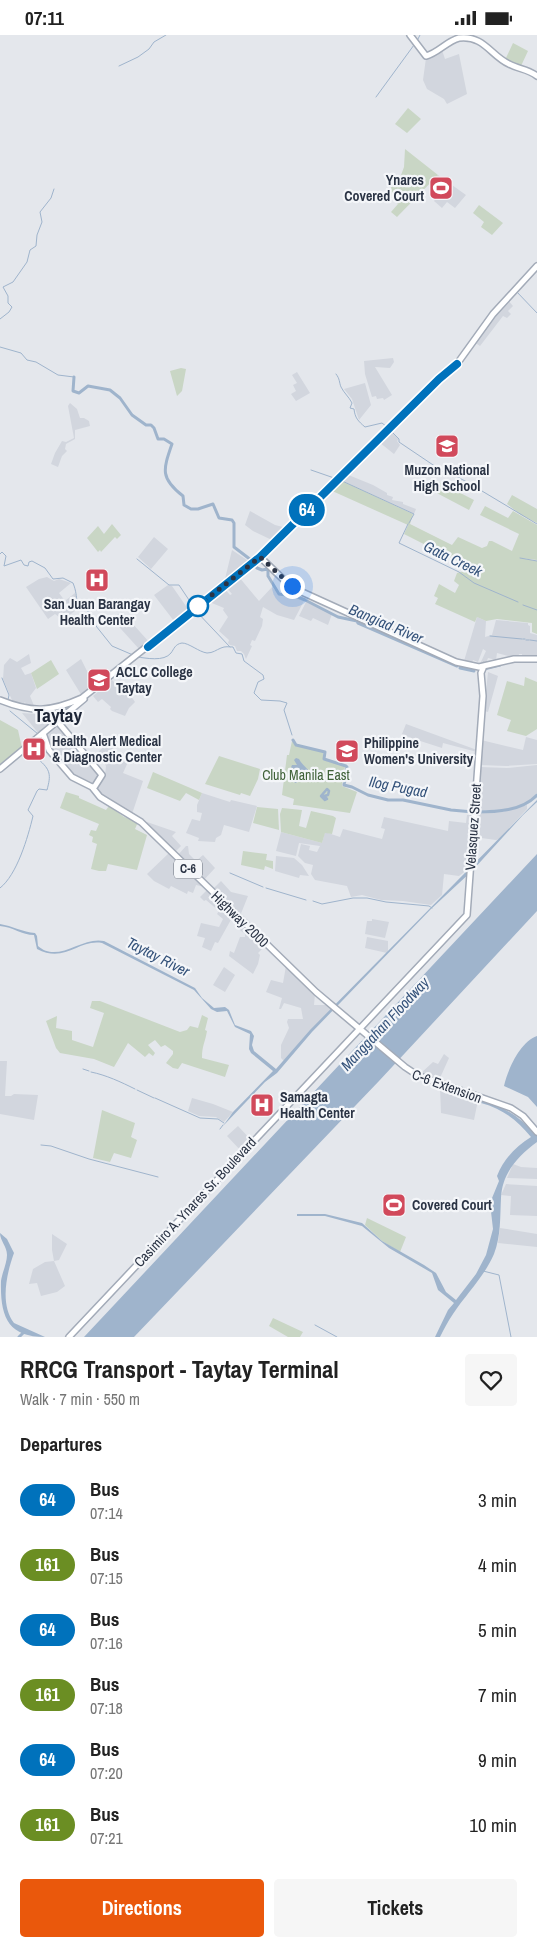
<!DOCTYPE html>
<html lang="en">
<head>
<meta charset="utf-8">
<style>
  :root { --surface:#fff; --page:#f6f6f6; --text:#222; --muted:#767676; --accent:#ea580c }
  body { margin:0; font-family:"Archivo Narrow",sans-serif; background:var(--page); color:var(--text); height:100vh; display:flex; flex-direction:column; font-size:19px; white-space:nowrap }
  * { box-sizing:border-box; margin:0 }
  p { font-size:16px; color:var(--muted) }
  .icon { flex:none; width:28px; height:28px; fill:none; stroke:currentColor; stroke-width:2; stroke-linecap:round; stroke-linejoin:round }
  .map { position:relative; height:1302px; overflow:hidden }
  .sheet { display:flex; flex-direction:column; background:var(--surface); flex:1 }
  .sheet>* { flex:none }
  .badge { padding:0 10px; border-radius:16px; font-size:18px; line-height:32px }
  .you { position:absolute; width:25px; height:25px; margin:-12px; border:4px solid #fff; border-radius:50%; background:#1a73e8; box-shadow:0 0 0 8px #1a73e833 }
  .map>.badge { position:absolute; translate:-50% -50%; box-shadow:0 0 0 2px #fff }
  h2 { padding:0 20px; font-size:19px; line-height:45px }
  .round { display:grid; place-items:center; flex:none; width:52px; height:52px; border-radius:5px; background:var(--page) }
  .overview { display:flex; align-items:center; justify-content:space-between; height:85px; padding:0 20px }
  h1 { font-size:24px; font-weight:800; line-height:38px }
  .primary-button { display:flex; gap:10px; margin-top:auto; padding:10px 20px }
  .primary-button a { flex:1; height:58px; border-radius:5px; background:var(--accent); color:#fff; font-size:20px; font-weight:800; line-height:58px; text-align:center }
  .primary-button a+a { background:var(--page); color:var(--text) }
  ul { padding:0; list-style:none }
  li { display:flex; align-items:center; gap:15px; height:65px; padding:0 20px }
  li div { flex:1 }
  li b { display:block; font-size:19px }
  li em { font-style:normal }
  li .badge { min-width:55px; font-weight:700; text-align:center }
  .status { display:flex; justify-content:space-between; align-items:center; height:35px; padding:0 25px; background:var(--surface); direction:ltr }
  .status svg { height:14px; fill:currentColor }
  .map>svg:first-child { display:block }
  .built { fill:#d2d6de }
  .green { fill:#c9d6c5 }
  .water { fill:#9fb4cc }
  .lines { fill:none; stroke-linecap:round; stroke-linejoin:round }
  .stream { stroke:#9fb4cc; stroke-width:1 }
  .canal { stroke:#9fb4cc; stroke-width:2.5 }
  .river { stroke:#9fb4cc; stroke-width:3 }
  .major-casing { stroke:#a3abb8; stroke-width:8 }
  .major { stroke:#fff; stroke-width:5 }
  .line-casing { stroke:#fff; stroke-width:11 }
  .line { stroke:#0072bc; stroke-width:8 }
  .walk { stroke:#2b3445; stroke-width:5; stroke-dasharray:0 9 }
  .stop-dot { fill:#fff; stroke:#0072bc; stroke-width:2.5 }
  .labels { text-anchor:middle; stroke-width:4.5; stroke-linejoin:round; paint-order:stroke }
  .shield { fill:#f4f6f9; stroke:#676e7b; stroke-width:1 }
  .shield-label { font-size:12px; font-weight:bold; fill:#2b3445 }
  .poi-label { font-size:14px; font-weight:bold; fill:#2b3445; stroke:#f4f6f9; text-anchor:start }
  .park-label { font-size:14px; fill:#3f6138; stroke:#f4f6f9 }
  .street-label { font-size:14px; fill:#2b3445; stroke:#f4f6f9 }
  .water-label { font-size:15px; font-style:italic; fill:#34527a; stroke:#f4f6f9 }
  .district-label { font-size:19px; font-weight:bold; fill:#1d2536; stroke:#f4f6f9 }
</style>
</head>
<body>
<div class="status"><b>07:11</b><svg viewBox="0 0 49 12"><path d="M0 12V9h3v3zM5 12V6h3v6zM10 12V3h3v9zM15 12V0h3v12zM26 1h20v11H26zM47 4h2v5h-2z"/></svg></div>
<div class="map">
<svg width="537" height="1302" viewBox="0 0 537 1302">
  <rect width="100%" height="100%" fill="#e4e7ec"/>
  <path class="built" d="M442,15L445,24L459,19L467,59L447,69L444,64L427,54L423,45L426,23Z
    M438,140L466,160L455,173L447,167L442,173L434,166L440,158L431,147Z
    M507,264L513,271L508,276L511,279L507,283L503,281L480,311L474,307Z
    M393,323L394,327L390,333L375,332L392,360L384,365L383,363L377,364L376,361L372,362L365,339L364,326Z
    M297,337L310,358L296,366L291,359L296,356L293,350L297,348L292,340Z
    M365,348L371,370L359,385L352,364L344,354Z
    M70,368L77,374L80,383H84L89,386L90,391L75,395V404L66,409L65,414L67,416L62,421L58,432L51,429L55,418L62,406L66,407L74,403L68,371Z
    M390,396L399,404L397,406L400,410L394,419L379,407Z
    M346,439L373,450L387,458V460L393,462L392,465L403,467V469L416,474L414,479L341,445Z
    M250,476L275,490L287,493L274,506L253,496L245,490Z
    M154,502L168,514L151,534L138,522Z
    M232,515L250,527L224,548Z
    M47,542L54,546L59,544L71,548L59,558L65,566L75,558L80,572L63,585L55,579L48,584L26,552L39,544Z
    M239,542L259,566L272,552L281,561L298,563L304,566L294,585L277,580L263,572L260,582L263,584L262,591L255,606L252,605L250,610L252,611L246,624L244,619L241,616H237L235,611L230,610L228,608L229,605L219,596L228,582L223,575L224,573L207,566L224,553L230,560L232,559L226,552Z
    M168,550L172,551L188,574L174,586L154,560Z
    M306,567L332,579L328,590L313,583L311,586L299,581Z
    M122,577L150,608L140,615L111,583Z
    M477,582L486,586L485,602L492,600L496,585L528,588V590L530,591V598L537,600V621L522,623V619H519L518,623H516L497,618L496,625L488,623L486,628L479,631L486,616L483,614L478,627L473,625L471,630L470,628L464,626Z
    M29,619L31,628L21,633L25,640L31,638L36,653L30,661L35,673L27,672L25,667L22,671L14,670L3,644L4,630L10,623L17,627Z
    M81,624L88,638L91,654L82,661L66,635Z
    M488,637L498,641L488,677L484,676Z
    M112,645L116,649L120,645L135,667L129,673L125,681L112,676L110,674L111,672L102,664L98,667L93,661Z
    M22,678L37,679L41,689L48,684V679L54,680L57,683L39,699Z
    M58,689L101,741L93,752L74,742L49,714L45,699Z
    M406,689L477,715V717L443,708L442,713L411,703L402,699Z
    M526,702L537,705V729L506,731L480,730L481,705L523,715Z
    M108,708L120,722L128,727L123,738L143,746L132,779L100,760L97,755L96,752L105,741L106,731L98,717Z
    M537,730V758L528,768L507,774L476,776L480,732L507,733Z
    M202,758L230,767L231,765L257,771L249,797L224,790L221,800L216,803L215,807L198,806L199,803L186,798L192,784L200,786L202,778L197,777V770Z
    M527,770V774L499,804L496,805L474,802L476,778L502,777Z
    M467,780H472L468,834L459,841L444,839L442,860L431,870L403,866L381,865L362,860L351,862L347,851L315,845L311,839L313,830L305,828L298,821L301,809L310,811L309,815L317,817L320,811L299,808L296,821L276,816L281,797L322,808L325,797L340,802L343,794L382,804L385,794L381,793L384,782L448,796L449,786L466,788Z
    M147,787L176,797L172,801L181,811L174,818L146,789Z
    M186,811H188L189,819L196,826L203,820L215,833L203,846L177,821Z
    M169,818L205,852L196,850L193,858L188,856L187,859L171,851L169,854L154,846L147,839Z
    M276,821L294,823L302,830L309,841L300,840L299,843L275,836Z
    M221,846L231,857L248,861L240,881L227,869L228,865H223L212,855Z
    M207,855L233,881L218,908L215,907L211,916L202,912L205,903L197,901L201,888L219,892L223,884L217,879L219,876L206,865L204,866L200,862Z
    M372,884L389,887L385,903L365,899L367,886H372Z
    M242,890L258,904L256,906L263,913L258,918L260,920L258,929L253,939L229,921L230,916L234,918L240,902H245V899L240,895Z
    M367,902L388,906V916L387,918L365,913Z
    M286,931L315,959L314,970H327L332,974L284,1026L281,1023V1010L289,993L287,987L288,984H303L301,973L284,968L281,974H279L282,963L266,957L271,945L283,948Z
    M224,932L235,940L225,957L213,950Z
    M444,1019L449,1023L440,1043L420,1039L433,1027L438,1029Z
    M0,1026H7L5,1061H11L14,1059L38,1060L34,1085L0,1079Z
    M440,1052L478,1065L474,1085L441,1078Z
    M192,1063L213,1069L233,1077L224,1087L216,1082L199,1081L188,1076Z
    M238,1091L252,1106L242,1117L227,1101Z
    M513,1129L521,1132L537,1133V1144L507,1143Z
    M506,1149L537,1151V1181L510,1180L511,1161L501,1160Z
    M500,1193L537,1199V1212L498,1208Z
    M52,1199L67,1209L59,1225L54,1226L65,1251L57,1257L41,1261L37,1248L29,1249L33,1234L45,1227L54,1226L52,1215Z"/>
  <path class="green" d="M513,8L528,16L521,31L505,25Z
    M408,73L421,84L407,98L395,89Z
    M405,114L438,140L397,182L391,177L398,169L386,158L400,143L404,132Z
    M479,170L503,188L492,200L481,192L484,187L473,178Z
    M181,333L186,334L182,356L177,361L170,336Z
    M340,445L413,479L410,489L452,510L458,502L482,513L487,511L489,506H492L512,516L519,499L480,480L485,471L508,483L513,476L537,490V525L520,523L537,526V599L532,597V588L497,584L486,586L477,582L475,587L435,569L438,563L434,561L439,549L455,558L459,550L454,546L457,538L464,536L467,531L404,499L408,490L330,455Z
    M435,445L474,465L469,475L431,455Z
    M512,460L537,474V488L521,480L507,469Z
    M112,489L121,500L117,504L115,502L101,517L100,515L98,517L87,503L98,491L104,499Z
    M51,625L59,639L37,654L31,638Z
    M525,642L537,647V694L526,701L507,696L511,685L497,680L507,646L524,651Z
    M0,685L18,695L22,713L0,729Z
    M292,706L296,711L323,717V725L345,731L342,751L357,757L350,778L295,770H293L294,764L282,760L287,720H289Z
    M219,721L260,734L258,744L250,761L241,758L240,760L205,749Z
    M153,737L202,758L199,765L186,758L180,766L147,753Z
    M66,757L79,761V763L106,775L109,771L124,782L138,787L135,794L147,800L137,835L108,829L106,836H99L91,834L97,809L92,807L93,802L89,800L91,795L96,796L99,789L60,773Z
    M257,772L278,774L279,795L253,788Z
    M282,773L302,775L299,791L306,793L311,776L333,781L336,783L332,799L325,798L322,808L281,797L280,779Z
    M243,816L267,819L266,825L273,826V834L265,831L264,835L241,830Z
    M92,966H100L180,997L187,995L190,991L198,993L202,980L208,983L205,995L207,996C205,1008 202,1010 202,1023L229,1030L225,1042L182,1028L178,1034L173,1033L166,1028L173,1019V1016L165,1010L161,1012L155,1005L148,1010L155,1018L153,1021L149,1018L145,1022L128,1008L114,1032L94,1024L60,1018L56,1013L46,986L57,981L56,993L72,996V1005L93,1012L104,978L90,973Z
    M102,1075L135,1088L131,1102L137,1105L131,1123L114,1118L110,1127L93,1123Z
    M367,1183L406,1202L400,1217L382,1206L365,1190Z
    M273,1283L303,1297L300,1302H288L269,1291Z"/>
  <path class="water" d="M296,723L299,724C302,730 307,732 310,738L296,748L289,745V742L295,737L290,735L292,730H297L294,725Z
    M537,765V767L523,780L472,836L431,874L312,997L277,1038L265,1047L223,1091L233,1077L273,1036L251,1018L249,1014L250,999L235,992L227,976L217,977L211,974L194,955L102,908C78,904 65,929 37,914L34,900C22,900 13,892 0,891V889C12,891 23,897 35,898L37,901L38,911C58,929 82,901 104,906L195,953L202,963L214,973L225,972L229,975L235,990L251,996L254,1001L252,1010L254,1016L276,1034L310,995Z
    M537,819V876L379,1046L134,1302H84Z
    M537,1001V1072L528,1062L504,1051C508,1034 520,1007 537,1001Z
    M482,1065C505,1073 520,1081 535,1100L537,1099V1107C518,1121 502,1138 501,1163C500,1182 501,1201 494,1219C484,1242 467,1258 453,1279C448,1286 444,1294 440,1302H435L448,1275L454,1268L438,1255L432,1238L389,1213L362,1191L325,1181H297V1179H325L362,1188L382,1206L424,1230L436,1238L446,1257L456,1265L476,1239L486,1220L493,1194L490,1168L499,1146L497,1141C503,1125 516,1111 531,1102C517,1085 503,1074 481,1068Z
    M0,1198L7,1204L14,1218C6,1240 0,1270 14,1288L45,1302C8,1302 0,1282 1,1246C2,1238 7,1228 7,1220C7,1211 0,1206 0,1198Z"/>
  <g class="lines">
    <path class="stream" d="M417,6L420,0
      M119,31L138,22L149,14L154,7L166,0
      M376,62L414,10
      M516,256L537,278
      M0,284L9,277L12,272L8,268V261L3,252L13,247L27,227L30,215L36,211L37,200L42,187L40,177L51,163L54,154
      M0,312L21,318L27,325L36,327L58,340L74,342
      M336,339C340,344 339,347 341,352C344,358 349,362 352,368L350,373L354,374C355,383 358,386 365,392L382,388L387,392
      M390,395L399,404V407L445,438H450L480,454
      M311,435L337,444
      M340,445L414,479L409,488
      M482,456L537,489
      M408,489L399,508L459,537L474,548L518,567
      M0,519L2,517L6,521L4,531L21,525L24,530L28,531L29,527L32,526L45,533L53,544L63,543L73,548C80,565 71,568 91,578L96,591L112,611L133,620
      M520,523L537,526
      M137,524L169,550H179L193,571
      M523,570L537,575
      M195,575L230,612
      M490,601L522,604
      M523,604H525
      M526,605H529
      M530,605L537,606
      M137,622C146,623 164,627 171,618C174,614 175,609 182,608C189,608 199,617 207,618C213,618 216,615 221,613C225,611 229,612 233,612L236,618L242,619L244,626L263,640L264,644L258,647L254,658L261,665L280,666L287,668L284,675L292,700
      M2,643L9,660L8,665
      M10,676L38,699
      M230,838L263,852
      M0,853C17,840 28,802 33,781L28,775L37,756L39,754L47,755C51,740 51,735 38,724L43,705
      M266,853L306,865
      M313,866L322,869L353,863H367L386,867L429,871L432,873
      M83,1034L89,1036
      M91,1037C106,1040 121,1047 135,1054
      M137,1055L154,1063
      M155,1063L200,1083L218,1084L224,1088
      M220,1094L223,1090
      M41,1110L51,1111L89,1124L158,1142
      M483,1236L499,1240L511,1302
      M315,1290L337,1302"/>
    <path class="canal" d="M327,754L329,756L328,760L324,761L327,764L325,765L321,761Z"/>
    <path class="river" d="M74,342L73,356L79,358L88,351L110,355L120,363L132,380L146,390H151L154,393L158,404H164L172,409C163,435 160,443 183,461L184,470L191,474H198L213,469L219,483L232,485L234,488V512L251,525L257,533L262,535L268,534V541L279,559L298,562L305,565
      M307,566L338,582L357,586L358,588L457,631
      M460,633L474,636
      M484,634L500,630
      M293,705L296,710L325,717L324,724L346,731L347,732L344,750L352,752L368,760L388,765H403L451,775L473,777
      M476,777C496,777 522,776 537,760
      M476,1065L479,1066
      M19,1302L24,1297"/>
    <g class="major-casing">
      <path id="major" d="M410,0L426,21C438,18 447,6 459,3C484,0 491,21 509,29C518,34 528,34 537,41
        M260,522L285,546L302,557L456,627L479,632L514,624H537
        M0,665C32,678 51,677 82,663L260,522L439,344L457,329L493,279L537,231
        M58,687L102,740L95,751L92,752
        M43,698L49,715L72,742L92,752L100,762L141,787L316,957L405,1032L417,1040L511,1073L523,1081L537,1097
        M0,734L84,664
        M69,1302L467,880L483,661L481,638L484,631"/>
    </g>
    <use href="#major" class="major"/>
  </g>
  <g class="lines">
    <g class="line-casing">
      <path id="line" d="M148,612L260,522L439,344L457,329"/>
    </g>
    <use href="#line" class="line"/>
    <path class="walk" d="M198,571L260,522L292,551"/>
  </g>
  <defs>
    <g id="stadium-square" transform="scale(1.25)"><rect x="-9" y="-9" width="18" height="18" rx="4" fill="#d1495b" stroke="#f4f6f9"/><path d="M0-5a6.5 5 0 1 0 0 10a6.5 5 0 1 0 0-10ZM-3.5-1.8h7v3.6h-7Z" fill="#fff"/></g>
    <g id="school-square" transform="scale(1.25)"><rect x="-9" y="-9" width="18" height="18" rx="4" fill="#d1495b" stroke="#f4f6f9"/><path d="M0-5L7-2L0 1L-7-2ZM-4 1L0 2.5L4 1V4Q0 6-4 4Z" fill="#fff"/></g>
    <g id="hospital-square" transform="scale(1.25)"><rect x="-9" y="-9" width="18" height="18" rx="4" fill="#d1495b" stroke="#f4f6f9"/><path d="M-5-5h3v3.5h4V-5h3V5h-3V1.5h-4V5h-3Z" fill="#fff"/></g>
    <g id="university-square" transform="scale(1.25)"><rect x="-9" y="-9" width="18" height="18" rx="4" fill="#d1495b" stroke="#f4f6f9"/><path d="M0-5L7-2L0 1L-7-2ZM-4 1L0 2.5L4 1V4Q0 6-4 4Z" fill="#fff"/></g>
  </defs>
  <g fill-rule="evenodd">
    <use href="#stadium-square" x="441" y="153"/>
    <use href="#school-square" x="447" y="411"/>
    <use href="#hospital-square" x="97" y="545"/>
    <use href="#university-square" x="99" y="645"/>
    <use href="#hospital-square" x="34" y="714"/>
    <use href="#university-square" x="347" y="716"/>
    <use href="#hospital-square" x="262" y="1070"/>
    <use href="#stadium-square" x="394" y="1170"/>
  </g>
  <circle class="stop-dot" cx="198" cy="571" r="10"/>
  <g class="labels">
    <rect class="shield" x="174" y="824.5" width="28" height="19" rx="4"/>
    <g class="shield-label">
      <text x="188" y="838">C-6</text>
    </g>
    <g class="poi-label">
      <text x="424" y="150" text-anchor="end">Ynares<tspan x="424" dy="16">Covered Court</tspan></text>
      <text x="447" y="440" text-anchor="middle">Muzon National<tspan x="447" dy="16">High School</tspan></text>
      <text x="97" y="574" text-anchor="middle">San Juan Barangay<tspan x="97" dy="16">Health Center</tspan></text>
      <text x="116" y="642">ACLC College<tspan x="116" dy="16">Taytay</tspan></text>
      <text x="52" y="711">Health Alert Medical<tspan x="52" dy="16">&amp; Diagnostic Center</tspan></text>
      <text x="364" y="713">Philippine<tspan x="364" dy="16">Women's University</tspan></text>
      <text x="280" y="1067">Samagta<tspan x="280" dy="16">Health Center</tspan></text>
      <text x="412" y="1175">Covered Court</text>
    </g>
    <g class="park-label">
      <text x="306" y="745">Club Manila East</text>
    </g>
    <g class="street-label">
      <text transform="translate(473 792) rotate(-86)" y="5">Velasquez Street</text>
      <text transform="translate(240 884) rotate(44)" y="5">Highway 2000</text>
      <text transform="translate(447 1051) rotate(20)" y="5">C-6 Extension</text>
      <text transform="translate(195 1167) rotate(-47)" y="5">Casimiro A. Ynares Sr. Boulevard</text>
    </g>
    <g class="water-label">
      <text transform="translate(453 524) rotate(26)" y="5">Gata Creek</text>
      <text transform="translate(386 589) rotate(23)" y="5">Bangiad River</text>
      <text transform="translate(398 752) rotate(11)" y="5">Ilog Pugad</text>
      <text transform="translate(158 922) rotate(27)" y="5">Taytay River</text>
      <text transform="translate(385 989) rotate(-47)" y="5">Manggahan Floodway</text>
    </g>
    <g class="district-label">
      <text x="58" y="687">Taytay</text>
    </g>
  </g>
</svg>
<div class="you" style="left:292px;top:551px"></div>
<b class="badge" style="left:307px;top:475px;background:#0072bc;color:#fff">64</b>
</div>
<section class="sheet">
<div class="overview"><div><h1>RRCG Transport - Taytay Terminal</h1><p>Walk · 7 min · 550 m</p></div><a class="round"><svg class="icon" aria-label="heart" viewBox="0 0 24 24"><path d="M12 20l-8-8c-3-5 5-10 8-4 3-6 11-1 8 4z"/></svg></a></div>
<h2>Departures</h2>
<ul>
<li><span class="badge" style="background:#0072bc;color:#fff">64</span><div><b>Bus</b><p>07:14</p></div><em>3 min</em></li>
<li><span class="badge" style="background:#6b8e23;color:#fff">161</span><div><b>Bus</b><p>07:15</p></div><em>4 min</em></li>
<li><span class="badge" style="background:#0072bc;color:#fff">64</span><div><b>Bus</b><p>07:16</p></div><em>5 min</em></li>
<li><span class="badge" style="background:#6b8e23;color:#fff">161</span><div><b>Bus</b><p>07:18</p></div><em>7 min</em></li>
<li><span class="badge" style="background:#0072bc;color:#fff">64</span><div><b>Bus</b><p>07:20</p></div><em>9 min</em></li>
<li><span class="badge" style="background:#6b8e23;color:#fff">161</span><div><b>Bus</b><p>07:21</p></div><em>10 min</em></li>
</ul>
<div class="primary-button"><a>Directions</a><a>Tickets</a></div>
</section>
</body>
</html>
